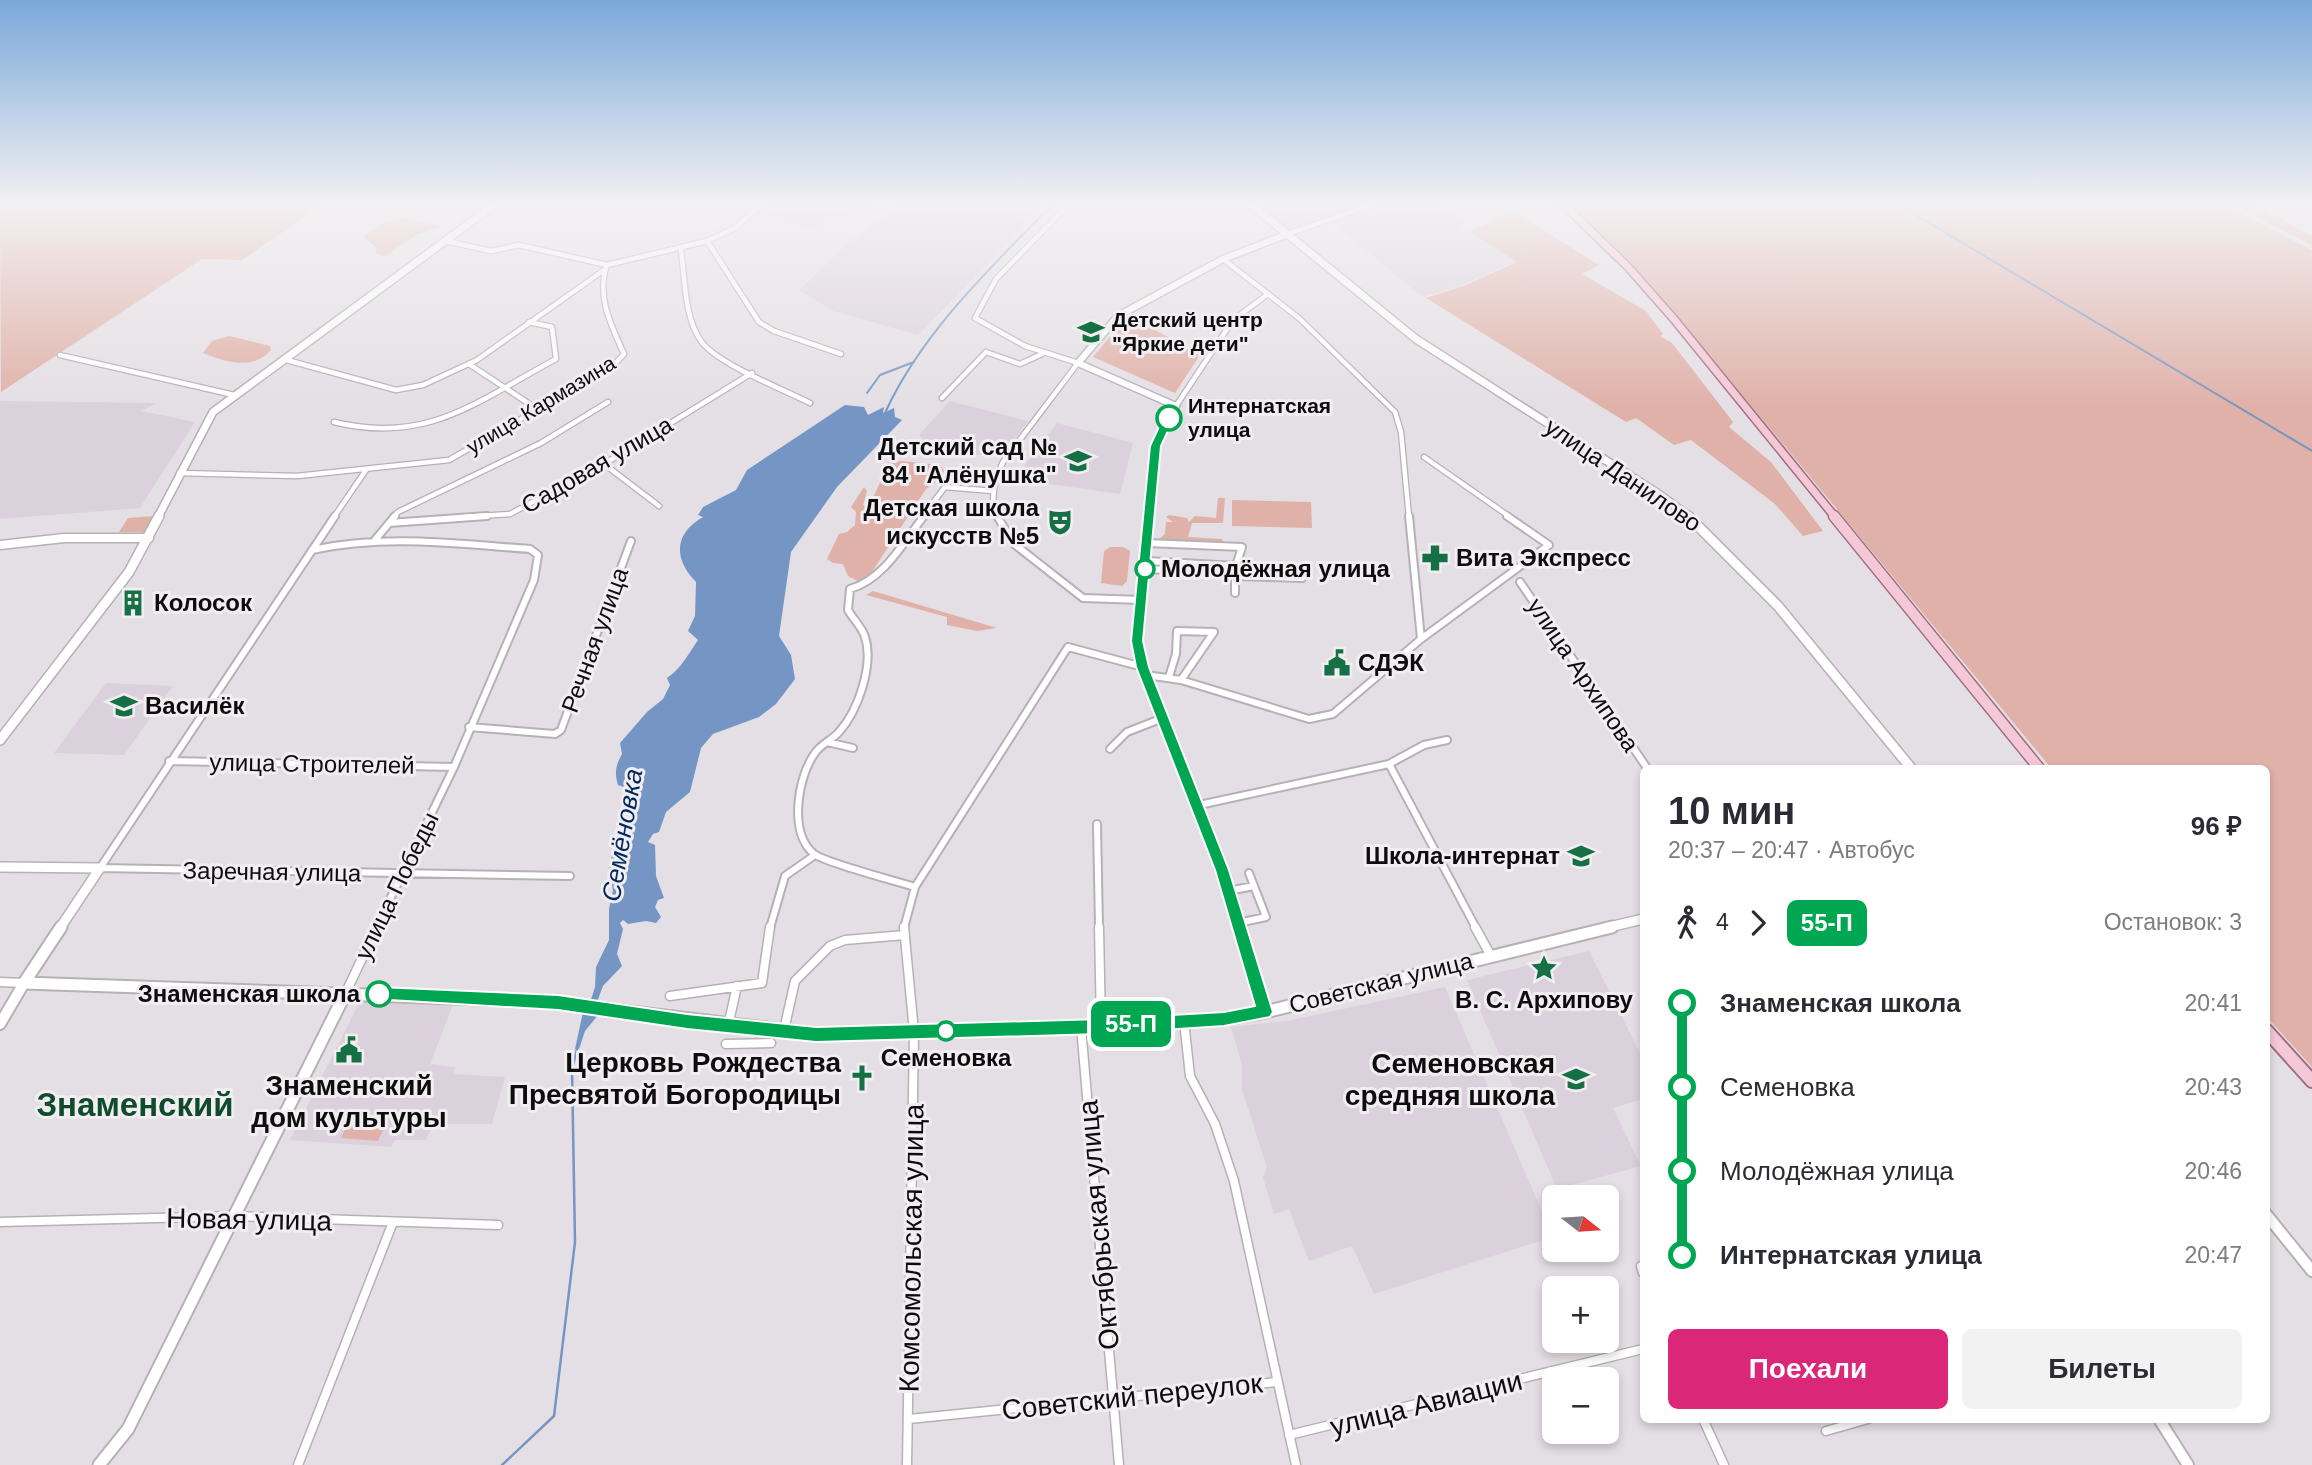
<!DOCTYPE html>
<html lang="ru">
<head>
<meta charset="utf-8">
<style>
  :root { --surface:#fff; --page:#f2f2f3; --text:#2b2b33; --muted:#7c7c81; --accent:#db2777 }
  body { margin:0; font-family:Helvetica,sans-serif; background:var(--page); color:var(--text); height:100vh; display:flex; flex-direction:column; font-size:26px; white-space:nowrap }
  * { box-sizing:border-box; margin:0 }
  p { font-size:23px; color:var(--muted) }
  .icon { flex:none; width:38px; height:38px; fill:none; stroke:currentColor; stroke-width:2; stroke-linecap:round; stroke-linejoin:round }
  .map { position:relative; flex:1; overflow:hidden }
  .drawer { position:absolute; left:1640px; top:765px; width:630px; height:658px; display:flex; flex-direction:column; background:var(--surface); border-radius:10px; box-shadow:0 4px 10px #0003 }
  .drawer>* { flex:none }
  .badge { padding:0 14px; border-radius:10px; font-size:24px; line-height:46px }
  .needle { width:46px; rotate:107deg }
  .controls { position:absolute; left:1542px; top:1185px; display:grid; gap:14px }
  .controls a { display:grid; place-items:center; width:77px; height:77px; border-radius:10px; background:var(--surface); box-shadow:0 4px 10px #0003; font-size:35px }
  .map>.badge { position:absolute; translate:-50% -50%; box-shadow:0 0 0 4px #fff }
  .legs { display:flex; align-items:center; gap:10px; height:77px; padding:0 28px; font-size:23px }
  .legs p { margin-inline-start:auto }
  .headline { display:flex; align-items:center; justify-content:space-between; height:119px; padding:0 28px }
  h1 { font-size:38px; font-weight:800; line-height:52px }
  .cta { display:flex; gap:14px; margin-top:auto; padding:14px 28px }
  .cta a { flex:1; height:80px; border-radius:10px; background:var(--accent); color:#fff; font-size:28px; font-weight:800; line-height:80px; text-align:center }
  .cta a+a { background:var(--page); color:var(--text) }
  ul { padding:0 28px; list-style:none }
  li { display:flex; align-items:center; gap:24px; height:84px; font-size:26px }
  li i { display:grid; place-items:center; width:10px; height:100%; margin:0 9px; background:currentColor }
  li i::after { content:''; width:18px; height:18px; margin:-9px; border:5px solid; border-radius:50%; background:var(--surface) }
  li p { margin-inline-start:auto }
  li:first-child i { background:linear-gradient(#0000 50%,currentColor 0) }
  li:last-child i { background:linear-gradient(currentColor 50%,#0000 0) }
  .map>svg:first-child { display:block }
  .built { fill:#dbd1dc }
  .green { fill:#e0b1a8 }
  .water { fill:#7596c4 }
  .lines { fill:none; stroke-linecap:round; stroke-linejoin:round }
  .stream-far1 { stroke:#7596c4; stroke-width:2 }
  .stream { stroke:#7596c4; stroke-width:2.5 }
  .minor-far2-casing { stroke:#b5b1b5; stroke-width:7 }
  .minor-far1-casing { stroke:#b5b1b5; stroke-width:10 }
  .minor-casing { stroke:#b5b1b5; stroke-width:11 }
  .tertiary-far2-casing { stroke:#b5b1b5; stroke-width:9 }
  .tertiary-far1-casing { stroke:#b5b1b5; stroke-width:11 }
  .tertiary-casing { stroke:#b5b1b5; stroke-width:14 }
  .secondary-far2-casing { stroke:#b5b1b5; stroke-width:10 }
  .secondary-far1-casing { stroke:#b5b1b5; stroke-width:12 }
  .secondary-casing { stroke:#b5b1b5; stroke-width:15 }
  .primary-far2-casing { stroke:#a06f80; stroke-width:10 }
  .primary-far1-casing { stroke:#a06f80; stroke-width:13 }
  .primary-casing { stroke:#a06f80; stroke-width:16 }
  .minor-far2 { stroke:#fff; stroke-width:4.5 }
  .minor-far1 { stroke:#fff; stroke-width:6 }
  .minor { stroke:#fff; stroke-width:8 }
  .tertiary-far2 { stroke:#fff; stroke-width:6 }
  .tertiary-far1 { stroke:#fff; stroke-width:8 }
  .tertiary { stroke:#fff; stroke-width:10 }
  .secondary-far2 { stroke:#fff; stroke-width:7 }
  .secondary-far1 { stroke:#fff; stroke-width:9 }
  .secondary { stroke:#fff; stroke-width:11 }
  .primary-far2 { stroke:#f5c8d7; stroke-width:7 }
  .primary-far1 { stroke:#f5c8d7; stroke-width:10 }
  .primary { stroke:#f5c8d7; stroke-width:12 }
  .line-1 { fill:#00a651; stroke:#fff; stroke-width:2 }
  .stop-1-dot { fill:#fff; stroke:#00a651; stroke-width:3.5 }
  .labels { text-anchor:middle; stroke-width:6; stroke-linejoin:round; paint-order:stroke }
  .far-poi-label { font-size:21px; font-weight:bold; fill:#0e0d0e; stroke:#f1edf1; text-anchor:start }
  .far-street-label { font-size:21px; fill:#0e0d0e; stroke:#f1edf1 }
  .far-stop-label { font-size:21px; font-weight:bold; fill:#0e0d0e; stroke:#f1edf1; text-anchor:start }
  .poi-label { font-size:24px; font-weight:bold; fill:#0e0d0e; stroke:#f1edf1; text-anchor:start }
  .street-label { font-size:24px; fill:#0e0d0e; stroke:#f1edf1 }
  .stop-label { font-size:24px; font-weight:bold; fill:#0e0d0e; stroke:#f1edf1; text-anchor:start }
  .water-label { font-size:26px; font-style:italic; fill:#00285e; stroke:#f1edf1 }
  .near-poi-label { font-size:28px; font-weight:bold; fill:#0e0d0e; stroke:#f1edf1; text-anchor:end }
  .near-street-label { font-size:28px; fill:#0e0d0e; stroke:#f1edf1 }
  .near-quarter-label { font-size:33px; font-weight:bold; fill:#0f4c2e; stroke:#f1edf1 }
</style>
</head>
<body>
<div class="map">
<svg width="2312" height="1465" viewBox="0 0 2312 1465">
  <rect width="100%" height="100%" fill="#e4dfe4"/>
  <path class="built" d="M771,202H890L813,229L754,217Z
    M901,202H1049L918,335L833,311L799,290L854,238Z
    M1256,202H1432L1467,220L1460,229L1516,261L1465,284L1422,297L1331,220L1290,231Z
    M0,401L157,403L141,411L195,422L140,508L0,519Z
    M950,401L1028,421L1002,456L936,453L919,435Z
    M1057,423L1133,443L1120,494L1014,479Z
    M106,683L173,686L124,755L54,753Z
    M1589,951L1643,1059V1099L1613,1108L1641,1166L1557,1189L1467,980Z
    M1445,987L1553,1237L1374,1294L1352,1246L1309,1261L1289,1209L1274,1214L1263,1177L1267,1168L1242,1089V1065L1231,1027L1287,1021Z
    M360,1001L453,1005L430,1064L455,1067L453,1074L505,1077L492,1124H434L426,1140H395L391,1147L290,1140Z"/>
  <path class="green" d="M0,202H327L242,260L202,259L1,392Z
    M1566,202H2220L2312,250V1067L2266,1016V768H2051L1668,305L1615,247Z
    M2229,202H2249L2312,236V246Z
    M1513,211L1599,265L1582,274L1646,311L1663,334L1660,336L1672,343L1733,422L1729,427L1771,462L1823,531L1803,536L1775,504L1691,440L1674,445L1636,418L1626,422L1426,298L1466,285L1517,262L1469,232Z
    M407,218L443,227L417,234L386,256L375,253L377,248L363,237L387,221Z
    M1128,315L1200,355L1175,393L1093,357Z
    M229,336L270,346L271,350C253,371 225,362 203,353L212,341Z
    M902,461L940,465L944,471L939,480L926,489L868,578L860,582L848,576L843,564L833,563L827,559L839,534L847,532L855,525L856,512L851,507L864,487L867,491L863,505L869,507L889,462Z
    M1218,498H1225L1223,523H1192L1188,537L1222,539L1224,545L1158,540L1165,534L1166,522H1173L1166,517L1169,515L1187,518L1189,522L1195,516L1216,518Z
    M1232,500L1311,502L1312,528L1232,526Z
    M156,516L147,532H119L128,518Z
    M1110,547H1123L1130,551L1127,581L1122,586L1101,583L1104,551Z
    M873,591L997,628L977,631L947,625V617L866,595Z
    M351,1117L388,1119L378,1141L341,1138Z"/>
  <path class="water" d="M845,405L864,407L868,415L884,407L883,413L894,408L895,417L902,420L837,487L791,552L779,636L791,655L795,679L776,704L759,717L713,734L701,748L690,792L666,812L659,832L653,834L648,842L655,845L656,876L664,898L658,900L655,907L661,917L656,923L646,921L628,924L623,920L620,923L623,929L617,954L622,966L603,986L593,1013L599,1014L585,1031L579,1049H575L583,1012H587L595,987L596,967L609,940V909L613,890L609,871L612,855L631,824L627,788L618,785C614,772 616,765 622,754L620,743L647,712L663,699L670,685L667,678C681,669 689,653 698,640L688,631L695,616L696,582C674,560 673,534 703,517L698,515L703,507L736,490L747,470Z"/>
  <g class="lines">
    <path class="stream-far1" d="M1894,202L2312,451
      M867,393L880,375L914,362
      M885,413C922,332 993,265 1055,202"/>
    <path class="stream" d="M502,1465L554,1416L575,1242L572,1069L577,1049"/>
    <g class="minor-far2-casing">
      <path id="minor-far2" d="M749,202L762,205
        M1288,234L1379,202
        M446,241L491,251L519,245L607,265L707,241L735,228L764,202
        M707,241L759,322L774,331L841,354
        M681,250C685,278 684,317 701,341C717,364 783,389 810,403
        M1223,259L1300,319L1395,412L1401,432L1409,517
        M60,355L234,395
        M283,359L396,390L423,385L477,360L604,270
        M469,364L537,409
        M942,398L986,352L1020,364L1042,354
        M1176,406L1233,320L1268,294
        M334,422C428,445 477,401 556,359L552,327L529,322
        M1424,457L1510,517
        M604,464L659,506
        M179,473L297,476L449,460L612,367L624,354C611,325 596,296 607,265
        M334,517L366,470
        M394,517L398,512L541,443L608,402
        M464,517L510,514L604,464L752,373
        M922,517L945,487L993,491
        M998,517C988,500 995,479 1003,462L1078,363L1025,346L975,318L996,279L1071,202"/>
    </g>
    <g class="minor-far1-casing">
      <path id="minor-far1" d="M997,516L1014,544L1083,598L1142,600
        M1409,516L1421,639
        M389,523L487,516
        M375,540L395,516
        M312,550C385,534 457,544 530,549L538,555L534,580L454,767L376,928
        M1146,561L1236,566L1242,547L1147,543
        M1145,569L1235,573
        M1235,575V593
        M1235,576L1302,578
        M1520,582L1647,768
        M1146,675L1181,680L1309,719L1333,714L1421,639L1549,545L1507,516
        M1169,677L1176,654L1177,631L1214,632L1181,680
        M469,727L555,734L561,730L631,541
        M827,742L853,748
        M1110,749L1127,732L1163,718
        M169,761L454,767
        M1389,764L1476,928
        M1199,805L1389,764L1424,745L1447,740
        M1097,824L1099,928
        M100,868L335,516
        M100,868L570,876
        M915,887C896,881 826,863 814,854C788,833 798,776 815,753C821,744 832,740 839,732C858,711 874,665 865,637C862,627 853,619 848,610L850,589C884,579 903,543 924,516
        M1228,891L1254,886
        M1238,923L1266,917L1249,873
        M770,928L785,876L815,855
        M904,928L915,887L1068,647L1143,667"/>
    </g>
    <g class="minor-casing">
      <path id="minor" d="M904,927L914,1032L907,1465
        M1099,927L1101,1026
        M1475,927L1491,956
        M0,982L24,983
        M346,992L377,927
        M670,996L762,983L770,927
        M1184,1021L1190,1076L1215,1124L1234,1181L1296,1465
        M728,1026L737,986
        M1081,1027L1119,1465
        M784,1030L795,981L830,946L845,940L905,935
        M726,1044L771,1043
        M0,1222L234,1216L498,1225
        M1641,1266L1643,1273
        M909,1419L1276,1382
        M1703,1419L1724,1465
        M1826,1431L1868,1419
        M1289,1435L1643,1349
        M298,1465L393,1222"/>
    </g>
    <g class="tertiary-far2-casing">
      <path id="tertiary-far2" d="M1148,517L1155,446L1176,406L1078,363L1118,316L1223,259L1288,234"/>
    </g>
    <g class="tertiary-far1-casing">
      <path id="tertiary-far1" d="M1149,516L1137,641L1143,667L1222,870L1240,928
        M0,545L64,538H149"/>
    </g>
    <g class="tertiary-casing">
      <path id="tertiary" d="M1239,927L1265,1012
        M0,1024L24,983
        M2266,1214L2312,1271
        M2159,1419L2188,1465"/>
    </g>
    <g class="secondary-far2-casing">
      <path id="secondary-far2" d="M1248,202L1416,339L1660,495L1690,517
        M158,517L213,412L498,202"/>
    </g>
    <g class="secondary-far1-casing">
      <path id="secondary-far1" d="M1688,516L1778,606L1911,768
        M0,740L129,572L159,516
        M0,867L100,868
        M60,928L100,868
        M1605,928L1643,919"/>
    </g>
    <g class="secondary-casing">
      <path id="secondary" d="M24,983L540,1001L815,1034L1101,1026L1224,1019L1265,1012L1612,927
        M24,983L61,927
        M99,1465L128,1429L346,992"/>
    </g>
    <g class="primary-far2-casing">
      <path id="primary-far2" d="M1561,202L1628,267L1673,318L1835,517"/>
    </g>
    <g class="primary-far1-casing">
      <path id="primary-far1" d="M1834,516L2039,768"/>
    </g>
    <g class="primary-casing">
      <path id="primary" d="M2266,1030L2312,1081"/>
    </g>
    <use href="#minor-far2" class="minor-far2"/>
    <use href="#minor-far1" class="minor-far1"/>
    <use href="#minor" class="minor"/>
    <use href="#tertiary-far2" class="tertiary-far2"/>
    <use href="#tertiary-far1" class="tertiary-far1"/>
    <use href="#tertiary" class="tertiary"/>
    <use href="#secondary-far2" class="secondary-far2"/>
    <use href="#secondary-far1" class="secondary-far1"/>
    <use href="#secondary" class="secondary"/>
    <use href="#primary-far2" class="primary-far2"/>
    <use href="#primary-far1" class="primary-far1"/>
    <use href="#primary" class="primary"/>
  </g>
  <linearGradient id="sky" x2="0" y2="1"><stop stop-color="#7aa8da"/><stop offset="0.5" stop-color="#f3f1f3"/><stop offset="1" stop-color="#f3f1f3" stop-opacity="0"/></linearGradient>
  <rect width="2312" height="407" fill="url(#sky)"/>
  <path class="line-1" d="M1169,414L1174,418L1161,446L1143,641L1149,667L1229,870L1273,1012L1270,1017L1224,1026L1101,1034L816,1042L687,1029L558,1010L373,999L371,994L379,987L558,995L687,1014L816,1027L1101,1019L1224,1012L1255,1006L1215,870L1136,667L1131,641L1150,446L1163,418Z"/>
  <defs>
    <g id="school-bare" transform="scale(2.1)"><path d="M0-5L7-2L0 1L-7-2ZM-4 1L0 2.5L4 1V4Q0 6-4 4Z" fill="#157145" stroke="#f1edf1" stroke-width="2.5" paint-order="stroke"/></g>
    <g id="theatre-bare" transform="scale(2.1)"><path d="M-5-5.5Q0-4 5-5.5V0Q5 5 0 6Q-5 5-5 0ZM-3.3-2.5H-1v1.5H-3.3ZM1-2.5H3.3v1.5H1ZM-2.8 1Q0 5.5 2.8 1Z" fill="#157145" stroke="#f1edf1" stroke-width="2.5" paint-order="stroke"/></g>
    <g id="pharmacy-bare" transform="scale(2.1)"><path d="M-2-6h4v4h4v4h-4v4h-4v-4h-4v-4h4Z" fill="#157145" stroke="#f1edf1" stroke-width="2.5" paint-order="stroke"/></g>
    <g id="building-bare" transform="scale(2.1)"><path d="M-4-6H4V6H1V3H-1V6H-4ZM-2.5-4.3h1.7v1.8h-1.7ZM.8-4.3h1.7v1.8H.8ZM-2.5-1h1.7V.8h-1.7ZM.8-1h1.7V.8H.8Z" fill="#157145" stroke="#f1edf1" stroke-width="2.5" paint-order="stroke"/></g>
    <g id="civic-bare" transform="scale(2.1)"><path d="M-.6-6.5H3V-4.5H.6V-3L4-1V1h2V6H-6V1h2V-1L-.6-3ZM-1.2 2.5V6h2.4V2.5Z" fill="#157145" stroke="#f1edf1" stroke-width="2.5" paint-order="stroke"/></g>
    <g id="sight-bare" transform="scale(2.1)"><path d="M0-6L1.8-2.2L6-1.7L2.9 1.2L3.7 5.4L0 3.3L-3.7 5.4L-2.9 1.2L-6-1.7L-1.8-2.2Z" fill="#157145" stroke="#f1edf1" stroke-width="2.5" paint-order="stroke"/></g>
    <g id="church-bare" transform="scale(2.1)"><path d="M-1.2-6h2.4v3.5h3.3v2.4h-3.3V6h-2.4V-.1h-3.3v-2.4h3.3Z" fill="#157145" stroke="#f1edf1" stroke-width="2.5" paint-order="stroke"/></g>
  </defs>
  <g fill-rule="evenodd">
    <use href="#school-bare" x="1091" y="332"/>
    <use href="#school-bare" x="1078" y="461"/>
    <use href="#theatre-bare" x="1060" y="522"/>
    <use href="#pharmacy-bare" x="1435" y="558"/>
    <use href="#building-bare" x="133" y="603"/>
    <use href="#civic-bare" x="1337" y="663"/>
    <use href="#school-bare" x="124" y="706"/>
    <use href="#school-bare" x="1581" y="856"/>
    <use href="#sight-bare" x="1544" y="968"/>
    <use href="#civic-bare" x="349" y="1050"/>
    <use href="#church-bare" x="862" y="1078"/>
    <use href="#school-bare" x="1576" y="1079"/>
  </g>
  <g class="stop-1-dot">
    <circle cx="1169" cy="418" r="12"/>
    <circle cx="1145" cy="569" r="9"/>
    <circle cx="379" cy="994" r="12"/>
    <circle cx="946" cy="1031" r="9"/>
  </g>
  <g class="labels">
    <g class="far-poi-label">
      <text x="1112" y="327">Детский центр<tspan x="1112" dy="24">"Яркие дети"</tspan></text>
    </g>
    <g class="far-street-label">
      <text transform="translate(541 405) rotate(-31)" y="7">улица Кармазина</text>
    </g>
    <g class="far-stop-label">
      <text x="1188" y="413">Интернатская<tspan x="1188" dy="24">улица</tspan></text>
    </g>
    <g class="poi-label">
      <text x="1057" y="455" text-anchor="end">Детский сад №<tspan x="1057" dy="28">84 "Алёнушка"</tspan></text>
      <text x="1039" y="516" text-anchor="end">Детская школа<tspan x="1039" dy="28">искусств №5</tspan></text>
      <text x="1456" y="566">Вита Экспресс</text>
      <text x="154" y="611">Колосок</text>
      <text x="1358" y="671">СДЭК</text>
      <text x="145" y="714">Василёк</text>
      <text x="1560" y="864" text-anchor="end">Школа-интернат</text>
      <text x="1544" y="1008" text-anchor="middle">В. С. Архипову</text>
    </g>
    <g class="street-label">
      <text transform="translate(597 465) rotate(-30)" y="8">Садовая улица</text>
      <text transform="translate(1623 475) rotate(34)" y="8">улица Данилово</text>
      <text transform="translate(595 640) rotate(-70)" y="8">Речная улица</text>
      <text transform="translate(1583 675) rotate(56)" y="8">улица Архипова</text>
      <text transform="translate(312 764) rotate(1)" y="8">улица Строителей</text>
      <text transform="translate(272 872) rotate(1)" y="8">Заречная улица</text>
      <text transform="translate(397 886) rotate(-64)" y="8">улица Победы</text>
      <text transform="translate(1381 983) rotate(-14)" y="8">Советская улица</text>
    </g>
    <g class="stop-label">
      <text x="1161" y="577">Молодёжная улица</text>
      <text x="360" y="1002" text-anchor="end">Знаменская школа</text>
      <text x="946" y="1066" text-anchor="middle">Семеновка</text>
    </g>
    <g class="water-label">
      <text transform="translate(622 835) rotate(-80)" y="9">Семёновка</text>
    </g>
    <g class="near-poi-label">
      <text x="841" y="1072">Церковь Рождества<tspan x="841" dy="32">Пресвятой Богородицы</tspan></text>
      <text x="1555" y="1073">Семеновская<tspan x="1555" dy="32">средняя школа</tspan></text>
      <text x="349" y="1095" text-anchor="middle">Знаменский<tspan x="349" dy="32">дом культуры</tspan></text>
    </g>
    <g class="near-street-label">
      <text transform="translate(249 1219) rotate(1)" y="10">Новая улица</text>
      <text transform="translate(1098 1225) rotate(-95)" y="10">Октябрьская улица</text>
      <text transform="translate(911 1248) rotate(-89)" y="10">Комсомольская улица</text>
      <text transform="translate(1132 1396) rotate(-6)" y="10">Советский переулок</text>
      <text transform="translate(1426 1403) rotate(-14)" y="10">улица Авиации</text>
    </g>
    <g class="near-quarter-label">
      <text x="135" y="1116">Знаменский</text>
    </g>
  </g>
</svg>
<div class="controls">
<a><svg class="needle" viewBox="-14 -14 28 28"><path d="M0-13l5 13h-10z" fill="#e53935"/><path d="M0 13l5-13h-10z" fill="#7c7c81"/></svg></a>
<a>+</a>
<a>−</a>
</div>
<b class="badge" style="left:1131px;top:1024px;background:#00a651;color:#fff">55-П</b>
<section class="drawer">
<div class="headline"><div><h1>10 мин</h1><p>20:37 – 20:47 · Автобус</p></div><b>96 ₽</b></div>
<div class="legs"><svg class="icon" aria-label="walk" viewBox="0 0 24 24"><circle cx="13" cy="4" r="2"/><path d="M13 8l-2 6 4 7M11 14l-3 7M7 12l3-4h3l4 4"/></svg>4<svg class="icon" aria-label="forward" viewBox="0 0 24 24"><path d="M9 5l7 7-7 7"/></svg><b class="badge" style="background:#00a651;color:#fff">55-П</b><p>Остановок: 3</p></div>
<ul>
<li><i style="color:#00a651"></i><b>Знаменская школа</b><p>20:41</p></li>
<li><i style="color:#00a651"></i><span>Семеновка</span><p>20:43</p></li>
<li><i style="color:#00a651"></i><span>Молодёжная улица</span><p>20:46</p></li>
<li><i style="color:#00a651"></i><b>Интернатская улица</b><p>20:47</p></li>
</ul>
<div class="cta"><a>Поехали</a><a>Билеты</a></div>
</section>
</div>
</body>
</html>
